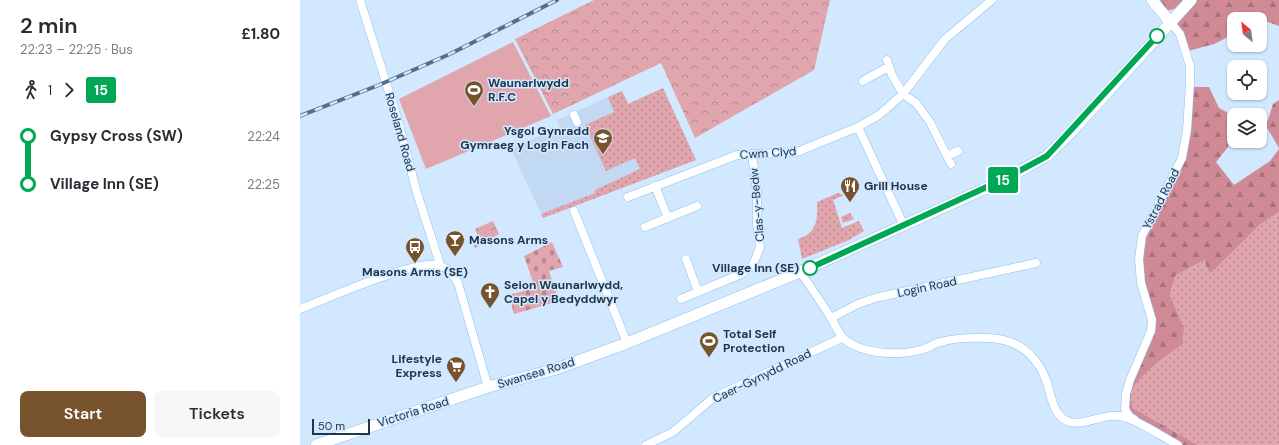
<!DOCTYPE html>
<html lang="en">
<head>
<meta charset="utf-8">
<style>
  :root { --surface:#fff; --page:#f7f7f7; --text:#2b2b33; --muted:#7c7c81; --accent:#76532c }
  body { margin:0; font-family:"DM Sans",sans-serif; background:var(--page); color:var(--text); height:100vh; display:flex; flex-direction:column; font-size:15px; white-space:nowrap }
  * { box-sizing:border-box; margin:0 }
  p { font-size:13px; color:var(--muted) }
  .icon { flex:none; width:22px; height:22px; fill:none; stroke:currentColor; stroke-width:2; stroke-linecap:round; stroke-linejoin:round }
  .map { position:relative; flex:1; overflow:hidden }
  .drawer { display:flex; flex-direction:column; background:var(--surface); width:300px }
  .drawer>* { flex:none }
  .badge { padding:0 8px; border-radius:3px; font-size:14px; line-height:26px }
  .needle { width:26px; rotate:331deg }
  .fabs { position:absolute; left:927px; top:12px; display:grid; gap:8px }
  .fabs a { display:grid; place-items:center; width:40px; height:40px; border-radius:8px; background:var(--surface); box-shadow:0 1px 3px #0004; font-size:20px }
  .scale { position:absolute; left:12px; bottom:10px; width:58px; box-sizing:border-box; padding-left:4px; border:2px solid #20364c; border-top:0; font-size:11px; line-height:14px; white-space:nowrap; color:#20364c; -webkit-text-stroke:3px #d2e8fe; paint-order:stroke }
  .map>.badge { position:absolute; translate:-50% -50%; box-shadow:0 0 0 2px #fff }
  .legs { display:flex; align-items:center; gap:6px; height:44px; padding:0 20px; font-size:13px }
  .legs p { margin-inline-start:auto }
  .overview { display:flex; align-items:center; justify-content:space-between; height:68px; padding:0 20px }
  h1 { font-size:22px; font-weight:600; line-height:30px }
  .cta { display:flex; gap:8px; margin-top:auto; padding:8px 20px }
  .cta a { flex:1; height:46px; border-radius:8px; background:var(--accent); color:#fff; font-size:16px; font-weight:600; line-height:46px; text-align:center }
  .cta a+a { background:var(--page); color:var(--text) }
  ul { padding:0 20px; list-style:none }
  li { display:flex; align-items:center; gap:14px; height:48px; font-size:15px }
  li i { display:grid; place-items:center; width:6px; height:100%; margin:0 5px; background:currentColor }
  li i::after { content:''; width:10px; height:10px; margin:-5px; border:3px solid; border-radius:50%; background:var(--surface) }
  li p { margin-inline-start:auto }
  li:first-child i { background:linear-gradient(#0000 50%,currentColor 0) }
  li:last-child i { background:linear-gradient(currentColor 50%,#0000 0) }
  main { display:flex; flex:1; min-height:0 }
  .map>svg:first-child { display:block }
  .built { fill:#c1d9f2 }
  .grass { fill:url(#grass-dots) }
  .forest { fill:url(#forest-firs) }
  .cemetery { fill:url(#cemetery-stones) }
  .park { fill:url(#park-crowns) }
  .pitch { fill:#e1a5ae }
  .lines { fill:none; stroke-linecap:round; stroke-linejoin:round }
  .street-casing { stroke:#89c0f5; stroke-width:9 }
  .secondary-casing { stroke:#89c0f5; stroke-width:12 }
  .street { stroke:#fff; stroke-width:8 }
  .secondary { stroke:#fff; stroke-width:11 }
  .rail-casing { stroke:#586e84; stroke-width:4 }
  .rail { stroke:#d2e8fe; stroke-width:2.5; stroke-dasharray:8; stroke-linecap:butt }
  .line-1-casing { stroke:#fff; stroke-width:9 }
  .line-1 { stroke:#00a754; stroke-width:6 }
  .stop-1-dot { fill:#fff; stroke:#00a754; stroke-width:2 }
  .labels { text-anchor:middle; stroke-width:3; stroke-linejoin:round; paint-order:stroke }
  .poi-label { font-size:12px; font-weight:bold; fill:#20364c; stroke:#d2e8fe; text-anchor:start }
  .street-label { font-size:12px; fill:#20364c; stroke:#d2e8fe }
  .stop-label { font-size:12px; font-weight:bold; fill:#20364c; stroke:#d2e8fe; text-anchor:end }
</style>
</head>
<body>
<main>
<section class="drawer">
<div class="overview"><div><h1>2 min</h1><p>22:23 – 22:25 · Bus</p></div><b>£1.80</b></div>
<div class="legs"><svg class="icon" aria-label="walk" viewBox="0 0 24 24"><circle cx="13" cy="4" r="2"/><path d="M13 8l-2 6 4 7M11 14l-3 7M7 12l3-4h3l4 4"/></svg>1<svg class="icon" aria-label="forward" viewBox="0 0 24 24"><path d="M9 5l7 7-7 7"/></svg><b class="badge" style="background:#00a754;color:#fff">15</b></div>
<ul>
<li><i style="color:#00a754"></i><b>Gypsy Cross (SW)</b><p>22:24</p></li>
<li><i style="color:#00a754"></i><b>Village Inn (SE)</b><p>22:25</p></li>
</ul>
<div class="cta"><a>Start</a><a>Tickets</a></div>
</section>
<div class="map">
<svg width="979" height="445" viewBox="0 0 979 445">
  <defs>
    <pattern id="grass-dots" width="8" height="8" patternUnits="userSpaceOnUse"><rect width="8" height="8" fill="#e1a5ae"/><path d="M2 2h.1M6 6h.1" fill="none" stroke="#b68790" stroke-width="1.8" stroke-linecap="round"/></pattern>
    <pattern id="forest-firs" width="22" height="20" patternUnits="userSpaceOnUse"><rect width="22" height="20" fill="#cf8a96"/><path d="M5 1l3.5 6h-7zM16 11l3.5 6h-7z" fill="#a8727d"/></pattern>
    <pattern id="cemetery-stones" width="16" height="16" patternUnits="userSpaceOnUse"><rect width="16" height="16" fill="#e1a5ae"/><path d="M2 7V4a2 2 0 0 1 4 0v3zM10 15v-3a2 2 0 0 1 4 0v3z" fill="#b68790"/></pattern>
    <pattern id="park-crowns" width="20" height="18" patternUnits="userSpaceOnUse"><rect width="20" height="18" fill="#e1a5ae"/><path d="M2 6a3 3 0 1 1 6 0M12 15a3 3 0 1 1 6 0" fill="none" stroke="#b68790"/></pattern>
  </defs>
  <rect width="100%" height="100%" fill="#d2e8fe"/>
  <path class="built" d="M363,88L396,160L243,218L211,149L260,127L257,120L322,91L328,104Z"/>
  <path class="grass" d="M363,88L396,160L243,218L241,214L295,193V190L340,169L335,158L306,171L285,125L314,112L308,97L322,91L328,104Z
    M538,193L544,195L533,200L542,228L559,221L564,231L549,240L502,259L498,239C517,233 518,219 517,202Z
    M979,212V445H898L833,408C832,404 831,399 831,395C832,379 870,353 883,344L884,328L870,295L875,276L904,260L910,274L962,223Z
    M550,213L554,219L543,223L541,217Z"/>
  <path class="forest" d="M855,0H883L874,9L866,11Z
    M897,0H979V26L960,19H934V34L914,44L888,51L875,24Z
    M892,87H909L919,108L932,115L928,147L916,162L934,185L970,161L979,149V212L962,223L910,274L904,260L875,276L870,295L884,328L883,344C870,353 832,379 831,395C831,399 832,404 833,408L898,445H883L838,421L827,407L828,396L853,330L840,259L843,236L886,158Z
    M979,100V148L966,126L973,104Z"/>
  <path class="cemetery" d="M252,242L263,267L249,271L259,301L214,314L209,295L235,288L224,256Z"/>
  <path class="park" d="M294,0H530L514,70L395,138L361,63L253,114L215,39Z
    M193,221L199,234L175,248L172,240L178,237L175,229Z"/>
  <path class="pitch" d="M213,42L251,116L126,169L99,99Z"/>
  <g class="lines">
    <g class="street-casing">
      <path id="street" d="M60,0L97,117L117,193L139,261L137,265
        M587,60L592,75L603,94L616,103L630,122L651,164
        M563,81L588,67
        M274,115L277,122
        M558,127L604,226
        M647,156L658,151
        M355,186L368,218
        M328,197L437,155L497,152L558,127L579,115L603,94L645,39L692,0
        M274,211L327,343
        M345,227L397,206
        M386,259L398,292
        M500,272C511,287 521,302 531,318C535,324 538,333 543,338C562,355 601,356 624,349C630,347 635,343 641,342C657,337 694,336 710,342C727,348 740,363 746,380C751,393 752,412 765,420C781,429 802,413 819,416C837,419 861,436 878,445
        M381,299L441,274L453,265L460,247L457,224V192L452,154
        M0,309C26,299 114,260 138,265C149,268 153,275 158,283L188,387
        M531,318L558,304L575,298L736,263
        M835,420L829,416L825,409L826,394L830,380L851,331L852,320L841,283L839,259L842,236L882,158L887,130L890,84V66L880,34L870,22
        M346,445L373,432L413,398L542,338"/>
    </g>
    <g class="secondary-casing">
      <path id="secondary" d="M852,0L870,22
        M16,445L188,387L256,369L327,343L500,272L702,181L747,156L773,130L891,0"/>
    </g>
    <use href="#street" class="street"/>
    <use href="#secondary" class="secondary"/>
    <g class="rail-casing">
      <path id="rail" d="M0,116L79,85L150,54L257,0"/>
    </g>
    <use href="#rail" class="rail"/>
  </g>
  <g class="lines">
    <g class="line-1-casing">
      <path id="line-1" d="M510,268L702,180L747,156L857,36"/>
    </g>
    <use href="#line-1" class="line-1"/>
  </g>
  <defs>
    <g id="stadium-pin" transform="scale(1)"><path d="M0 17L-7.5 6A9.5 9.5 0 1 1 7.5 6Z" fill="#76532c" stroke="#d2e8fe"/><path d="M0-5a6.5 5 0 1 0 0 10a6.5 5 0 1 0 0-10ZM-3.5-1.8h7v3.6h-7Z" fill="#fff"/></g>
    <g id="school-pin" transform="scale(1)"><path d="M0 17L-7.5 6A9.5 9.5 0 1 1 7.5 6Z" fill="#76532c" stroke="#d2e8fe"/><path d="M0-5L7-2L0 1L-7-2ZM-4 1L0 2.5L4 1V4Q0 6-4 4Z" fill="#fff"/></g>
    <g id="restaurant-pin" transform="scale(1)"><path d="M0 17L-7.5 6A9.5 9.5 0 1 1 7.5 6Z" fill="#76532c" stroke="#d2e8fe"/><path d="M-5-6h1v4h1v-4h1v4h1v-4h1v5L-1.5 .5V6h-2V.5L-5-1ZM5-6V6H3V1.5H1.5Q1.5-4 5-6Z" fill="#fff"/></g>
    <g id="bar-pin" transform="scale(1)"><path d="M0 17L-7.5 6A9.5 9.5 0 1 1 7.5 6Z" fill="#76532c" stroke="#d2e8fe"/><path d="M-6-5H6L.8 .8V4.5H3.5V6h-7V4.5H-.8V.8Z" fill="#fff"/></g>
    <g id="bus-pin" transform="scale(1)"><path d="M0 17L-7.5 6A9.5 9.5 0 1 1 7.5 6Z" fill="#76532c" stroke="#d2e8fe"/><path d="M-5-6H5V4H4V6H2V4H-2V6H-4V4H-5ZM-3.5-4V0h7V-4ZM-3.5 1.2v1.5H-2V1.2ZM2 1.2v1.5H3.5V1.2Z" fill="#fff"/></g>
    <g id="church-pin" transform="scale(1)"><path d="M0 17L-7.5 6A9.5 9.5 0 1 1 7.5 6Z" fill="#76532c" stroke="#d2e8fe"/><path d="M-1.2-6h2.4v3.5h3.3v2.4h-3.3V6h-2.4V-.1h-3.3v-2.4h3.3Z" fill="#fff"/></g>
    <g id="supermarket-pin" transform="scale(1)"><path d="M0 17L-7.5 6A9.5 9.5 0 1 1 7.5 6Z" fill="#76532c" stroke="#d2e8fe"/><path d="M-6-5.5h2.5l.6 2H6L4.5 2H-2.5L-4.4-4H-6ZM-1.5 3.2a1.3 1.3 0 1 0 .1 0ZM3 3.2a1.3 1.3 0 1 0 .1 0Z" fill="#fff"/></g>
  </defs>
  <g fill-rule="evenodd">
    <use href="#stadium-pin" x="174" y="90"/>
    <use href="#school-pin" x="303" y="138"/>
    <use href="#restaurant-pin" x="550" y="186"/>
    <use href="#bar-pin" x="155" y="240"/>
    <use href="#bus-pin" x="115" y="247"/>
    <use href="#church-pin" x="190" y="292"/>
    <use href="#stadium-pin" x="409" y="341"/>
    <use href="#supermarket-pin" x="156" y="366"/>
  </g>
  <g class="stop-1-dot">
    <circle cx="857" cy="36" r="7"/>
    <circle cx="510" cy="268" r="7"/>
  </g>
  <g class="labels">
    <g class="poi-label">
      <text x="188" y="87">Waunarlwydd<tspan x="188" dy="14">R.F.C</tspan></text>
      <text x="289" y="135" text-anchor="end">Ysgol Gynradd<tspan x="289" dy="14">Gymraeg y Login Fach</tspan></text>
      <text x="564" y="190">Grill House</text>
      <text x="169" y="244">Masons Arms</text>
      <text x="115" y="276" text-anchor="middle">Masons Arms (SE)</text>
      <text x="204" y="289">Seion Waunarlwydd,<tspan x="204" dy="14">Capel y Bedyddwyr</tspan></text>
      <text x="423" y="338">Total Self<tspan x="423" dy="14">Protection</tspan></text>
      <text x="142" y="363" text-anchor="end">Lifestyle<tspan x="142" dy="14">Express</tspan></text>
    </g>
    <g class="street-label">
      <text transform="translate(100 132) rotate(74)" y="4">Roseland Road</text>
      <text transform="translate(468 153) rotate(-4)" y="4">Cwm Clyd</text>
      <text transform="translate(861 199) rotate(-63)" y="4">Ystrad Road</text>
      <text transform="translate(457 205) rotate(-95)" y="4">Clas-y-Bedw</text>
      <text transform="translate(627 287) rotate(-12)" y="4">Login Road</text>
      <text transform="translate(236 373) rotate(-17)" y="4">Swansea Road</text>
      <text transform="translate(462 376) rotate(-26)" y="4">Caer-Gynydd Road</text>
      <text transform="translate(113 412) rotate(-18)" y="4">Victoria Road</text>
    </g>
    <g class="stop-label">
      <text x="499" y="272">Village Inn (SE)</text>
    </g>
  </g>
</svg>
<div class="fabs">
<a><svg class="needle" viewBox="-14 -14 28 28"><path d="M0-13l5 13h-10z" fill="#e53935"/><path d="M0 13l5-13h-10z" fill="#7c7c81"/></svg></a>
<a><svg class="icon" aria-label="locate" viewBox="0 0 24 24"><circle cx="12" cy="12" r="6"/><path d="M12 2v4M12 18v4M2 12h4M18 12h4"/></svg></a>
<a><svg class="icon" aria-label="layers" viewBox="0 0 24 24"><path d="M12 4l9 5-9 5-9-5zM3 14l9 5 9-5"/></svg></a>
</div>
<div class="scale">50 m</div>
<b class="badge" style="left:703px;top:180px;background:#00a754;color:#fff">15</b>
</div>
</main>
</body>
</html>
